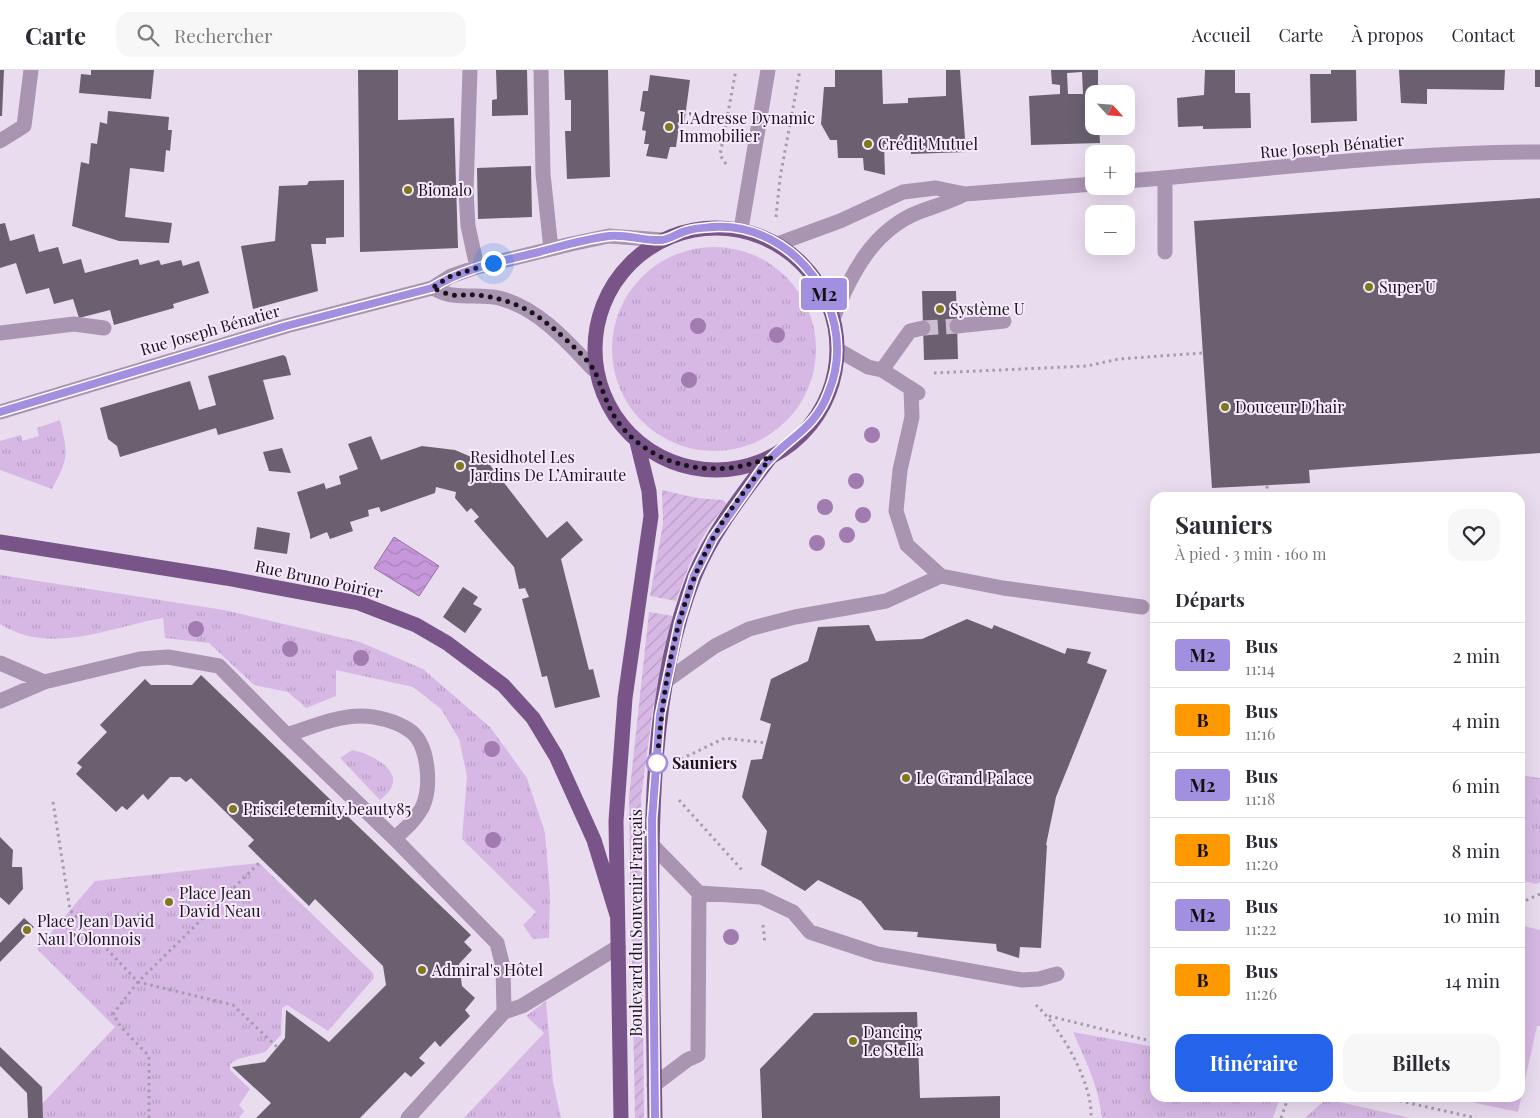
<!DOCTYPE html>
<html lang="fr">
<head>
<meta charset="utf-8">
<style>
  :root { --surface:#fff; --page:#f7f7f7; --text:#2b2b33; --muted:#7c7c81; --line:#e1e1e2; --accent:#2563eb }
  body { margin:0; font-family:"Playfair Display",serif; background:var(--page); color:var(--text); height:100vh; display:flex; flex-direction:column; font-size:19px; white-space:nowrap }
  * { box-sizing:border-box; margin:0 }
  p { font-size:16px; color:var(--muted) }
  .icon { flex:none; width:28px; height:28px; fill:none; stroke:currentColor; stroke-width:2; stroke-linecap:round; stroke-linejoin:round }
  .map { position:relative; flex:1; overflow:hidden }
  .details { position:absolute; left:1150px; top:422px; width:375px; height:610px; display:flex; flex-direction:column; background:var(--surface); border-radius:15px; box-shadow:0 5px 20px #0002 }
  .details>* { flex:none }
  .badge { padding:0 10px; border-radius:4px; font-size:18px; line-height:32px }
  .needle { width:32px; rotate:116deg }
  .fabs { position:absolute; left:1085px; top:15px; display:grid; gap:10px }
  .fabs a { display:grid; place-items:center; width:50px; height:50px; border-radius:10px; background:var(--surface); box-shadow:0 5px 20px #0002; font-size:25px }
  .you { position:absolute; width:25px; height:25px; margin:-12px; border:4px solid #fff; border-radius:50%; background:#1a73e8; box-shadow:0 0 0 8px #1a73e833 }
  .map>.badge { position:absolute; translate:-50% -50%; box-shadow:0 0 0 2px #fff }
  h2 { padding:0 25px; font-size:19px; line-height:45px }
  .round { display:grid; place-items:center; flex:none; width:52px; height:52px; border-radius:15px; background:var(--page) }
  .summary { display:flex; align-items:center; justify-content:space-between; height:85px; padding:0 25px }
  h1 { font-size:24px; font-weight:700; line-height:38px }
  .button { display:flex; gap:10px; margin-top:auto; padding:10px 25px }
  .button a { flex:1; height:58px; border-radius:15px; background:var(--accent); color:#fff; font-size:20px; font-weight:700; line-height:58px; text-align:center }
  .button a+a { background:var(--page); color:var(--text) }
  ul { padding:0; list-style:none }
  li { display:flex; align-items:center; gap:15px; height:65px; padding:0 25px; border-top:1px solid var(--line) }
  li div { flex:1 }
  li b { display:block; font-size:19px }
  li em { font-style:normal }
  li .badge { min-width:55px; font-weight:700; text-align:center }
  header { display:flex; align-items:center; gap:30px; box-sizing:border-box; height:70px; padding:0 25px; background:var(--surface); border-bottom:1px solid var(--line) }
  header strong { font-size:24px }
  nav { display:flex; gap:28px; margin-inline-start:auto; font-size:18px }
  .search { width:350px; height:45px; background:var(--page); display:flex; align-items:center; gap:12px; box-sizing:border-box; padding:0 18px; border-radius:15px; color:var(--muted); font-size:19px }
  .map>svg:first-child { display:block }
  .grass { fill:url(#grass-tufts) }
  .garden { fill:url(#garden-furrows) }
  .pitch { fill:#d7b8e5 }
  .water { fill:url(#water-waves); stroke:#9370a1 }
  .building { fill:#6b6070; fill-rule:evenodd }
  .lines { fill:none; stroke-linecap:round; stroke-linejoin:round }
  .minor-tunnel { stroke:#cabecf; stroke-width:15; stroke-dasharray:15 8; stroke-linecap:butt }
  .path { stroke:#a59baa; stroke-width:3; stroke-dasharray:2.5 4; stroke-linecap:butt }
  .minor { stroke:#a994b2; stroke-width:15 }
  .major { stroke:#795489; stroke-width:15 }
  .tree { fill:#a27bb0 }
  .line-casing { stroke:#fff; stroke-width:11 }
  .line { stroke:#a28fe0; stroke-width:8 }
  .walk { stroke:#19141b; stroke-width:5; stroke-dasharray:0 9 }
  .poi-dot { fill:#7e781e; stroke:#f6e9fc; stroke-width:2 }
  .stop-dot { fill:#fff; stroke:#a28fe0; stroke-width:2.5 }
  .labels { text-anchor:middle; stroke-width:4; stroke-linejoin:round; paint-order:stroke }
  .poi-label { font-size:16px; fill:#19141b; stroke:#f6e9fc; text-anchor:start }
  .street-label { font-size:16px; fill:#19141b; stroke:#f6e9fc }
  .stop-label { font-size:16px; font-weight:bold; fill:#19141b; stroke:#f6e9fc; text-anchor:start }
</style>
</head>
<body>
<header>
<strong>Carte</strong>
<div class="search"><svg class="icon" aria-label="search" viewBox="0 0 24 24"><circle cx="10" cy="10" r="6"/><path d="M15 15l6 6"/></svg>Rechercher</div>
<nav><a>Accueil</a><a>Carte</a><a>À propos</a><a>Contact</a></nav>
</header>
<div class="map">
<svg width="1540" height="1048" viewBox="0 0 1540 1048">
  <defs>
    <pattern id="grass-tufts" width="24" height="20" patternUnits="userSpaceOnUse" patternTransform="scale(1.25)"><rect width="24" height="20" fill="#d7b8e5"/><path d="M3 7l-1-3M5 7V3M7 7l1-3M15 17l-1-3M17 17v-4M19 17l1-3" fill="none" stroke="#b89dc4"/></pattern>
    <pattern id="garden-furrows" width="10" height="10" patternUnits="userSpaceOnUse" patternTransform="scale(1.25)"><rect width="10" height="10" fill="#d7b8e5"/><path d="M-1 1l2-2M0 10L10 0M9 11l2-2" fill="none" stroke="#b89dc4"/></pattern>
    <pattern id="water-waves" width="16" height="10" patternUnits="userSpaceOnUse" patternTransform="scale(1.25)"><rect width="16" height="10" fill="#c797db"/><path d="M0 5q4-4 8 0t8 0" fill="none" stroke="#aa81bb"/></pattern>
  </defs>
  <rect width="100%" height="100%" fill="#e9dcef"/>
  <path class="grass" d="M612 279a102 102 0 1 1 204 0a102 102 0 1 1-204 0Z
    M60,350C68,385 69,387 52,419L0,400V371L21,365L22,371L39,366L37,358Z
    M0,505L224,540L360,572L423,599L490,657L527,708L545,763L550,824L549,868L533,869L523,855L536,842L462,769L467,706L459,669L441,639L413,617L336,600V626L306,638L288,622L254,615L209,573L165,568L163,548C110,557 51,586 0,554Z
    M352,680C376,685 413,706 380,730L340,688Z
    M1520,705L1540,708V812L1536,814L1520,810Z
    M259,793L373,903L374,908L328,961L287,935L282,938L281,965L265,982L238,989L230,994V1000L250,1019L239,1035L244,1041L239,1048H43L42,1034L115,957L37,879L95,811Z
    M546,931L553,1012L561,1048H464L544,963L526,946Z
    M1073,962L1155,977V1028H1280L1273,1048H1102C1098,1014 1086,992 1073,962Z
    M1326,1029L1410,1048H1305Z"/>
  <path class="garden" d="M662,420L697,428L723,430L727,434C699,466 690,492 676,531L650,526L663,454Z
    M649,542L673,546L653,639L641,728L644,1048H635L629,727Z"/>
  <path class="pitch" d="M1520,855L1540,860V956H1537L1518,1042L1452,1028H1520Z"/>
  <path class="water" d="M394,467L439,496L419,526L374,498Z"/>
  <path class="building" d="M0,0H4L2,46H0Z
    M91,0H154L151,29L79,23L81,4L91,5Z
    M358,0H398V50L454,48L458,178L360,182Z
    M496,0H527L528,45L492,46V30L497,29Z
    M564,0H608L610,107L567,109L565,61H571V30H565Z
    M835,0H882L883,34L908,33V28L946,26V0H960L966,82L911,84L910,74H884L885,105L864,100L863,88H838L837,70H830L821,54L824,17H835Z
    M1051,0H1098V24H1094V56H1099L1100,73L1031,75L1029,26L1060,24V15L1052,14ZM1082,2L1083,24H1068L1067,3Z
    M1205,0H1235V23H1250L1251,58L1203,59V56L1178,57L1177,28L1204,25Z
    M1331,0H1356L1357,51L1311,53L1310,4H1331Z
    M1399,0H1505L1504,20L1427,19V34L1401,33Z
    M1535,0H1540V17H1535Z
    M650,5L690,10L684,55H679L676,77H670L667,89L646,86L649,74H644L646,61L642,60L645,42L640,41L643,21H648Z
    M108,41L169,47L168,60H172L170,81L166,80L164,102L130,98L125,147L172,153L169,173L119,171L72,156L81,92L89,94L91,73L97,74L100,52L107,54Z
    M531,96L532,147L478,149L477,98Z
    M344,110V167L326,168V174H311L318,221L253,239L241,176L275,171L279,116L307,115L309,111Z
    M1540,128V383L1309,400L1310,413L1212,418L1194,151Z
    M5,153L10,171L34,164L39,182L58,177L63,194L81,189L85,203L138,189L140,195L159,190L161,195L181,190L183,196L199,191L209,223L173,234L174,238L114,255L110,240L79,248L73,229L54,234L49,218L26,224L16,193L0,198V154Z
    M922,221H956L958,289L924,290Z
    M283,285L286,287L291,305L263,310L274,349L218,365L216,358L120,387L117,376L108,369L100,338L190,311L199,340L216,335L208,306Z
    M371,366L381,390L422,376L455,380L490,395L547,468L567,451L583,470L561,489L589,600L593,599L600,627L555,638L547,606L542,607L522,529L529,527L525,518L519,519L514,497L474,451L479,447L471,438L467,442L455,428L456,422L436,417L435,423L381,442L379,437L368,440L369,446L350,452L353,461L330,469L327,462L310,469V464L297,422L324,413L326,419L341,414L339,406L358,399L348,374Z
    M282,378L291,403L269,401L263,382Z
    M257,457L290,463L287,484L254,479Z
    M463,517L478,527L473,534L482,539L465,563L443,547Z
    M967,549L992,559L994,555L1065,584L1067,578L1091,582L1087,593L1107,600L1056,727L1046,775H1047L1041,878L1020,877L1019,888L997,881L996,874L917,867L918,862L884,860L861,831L818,810L805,821L761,795L767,761L742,727L751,690L762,689L771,654L760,650L771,609L808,591L818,557L869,555L876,571L922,569Z
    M201,605L471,865L464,872L472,880L459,894L462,916L475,928L465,940L470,946L440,977L435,971L419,988L425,993L411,1007L405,1002L360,1048H256L271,1033L232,997L265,992L285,968L286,940L329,972L386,915L383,896L315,829L309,836L248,776L254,770L191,708L186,712L180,707H170L148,730L143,724L127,740L122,736L116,742L76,704L82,697L77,693L107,662L100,655L145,609L151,615H192Z
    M0,767L13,780L12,797H22L23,819L9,835L0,827Z
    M24,848L34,857L0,892V873Z
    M917,942L920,1028L1000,1026V1048H762L760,999L814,943Z
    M0,977L42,1017L43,1048H28L27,1023L0,996Z"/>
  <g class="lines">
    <path class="minor-tunnel" d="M923,258L957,256"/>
    <path class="path" d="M726,94L720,85L736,0
      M776,147L780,108L800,0
      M934,303L1087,296L1119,289L1202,283
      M1267,416V428
      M681,689L725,668L766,673
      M679,730L742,800
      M53,732L70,840L138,912L233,935L277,977
      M1520,833L1540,824
      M763,855L765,874
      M1036,935C1061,958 1093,1013 1091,1048
      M1049,946L1155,972
      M1387,1028L1476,1048
      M149,1048V986L121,957L113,944L138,912L259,793
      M1281,1048L1288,1028"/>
    <path class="minor" d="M470,0L466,121L468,156L477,197
      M541,0L543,104L551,179
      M0,71L24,56L31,0
      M1126,111C1264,100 1402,82 1540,82
      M741,159L768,0
      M780,173L840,151L903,122L936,118L965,124L1094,114
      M1165,182V108
      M432,218C438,220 446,225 453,225C469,227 484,225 499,228C538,238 567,271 593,299
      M834,246C851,204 873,160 919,142C935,136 950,132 965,124
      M957,256L1004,251
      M0,263L74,254L104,258
      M838,280L868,297L882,300L918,323
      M882,300L910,261L923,258
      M911,319L912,347L900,400L896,441L907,475L941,506
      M0,342L286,256L432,218L451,206L477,197L571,174L609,166L662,170
      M0,593L44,612
      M666,611L715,576L749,559L795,547L886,531L941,506L1003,518L1142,537
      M0,631L44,612L140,589L168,587L219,596L287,665C311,657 336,646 361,646C376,646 396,651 409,660C429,673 432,717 422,738C415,750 405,760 394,768L497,873L503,897L504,942L408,1048
      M287,665L394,768
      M652,775L699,823L761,827L793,842L810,862L877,884L1022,910L1039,909L1057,904
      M504,942L522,936L618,877
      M654,1015L687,990L698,985L699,823"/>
    <path class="major" d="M595 279a121 121 0 1 1 242 0a121 121 0 1 1-242 0Z
      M0,472L226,508L359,533L416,555L447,573L503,615L533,648L556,686L594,770L617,845
      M621,1048L616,751L625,628L651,446L649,421L637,372
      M655,1048C654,987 653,927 652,866C651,750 651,616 694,507C712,463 741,426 769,389"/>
  </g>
  <g class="tree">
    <circle cx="698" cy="256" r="8"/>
    <circle cx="777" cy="265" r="8"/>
    <circle cx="689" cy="310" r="8"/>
    <circle cx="872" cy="365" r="8"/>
    <circle cx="856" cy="411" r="8"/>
    <circle cx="825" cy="437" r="8"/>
    <circle cx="863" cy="445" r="8"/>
    <circle cx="847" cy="465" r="8"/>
    <circle cx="817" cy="473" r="8"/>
    <circle cx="196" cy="559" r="8"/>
    <circle cx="290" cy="579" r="8"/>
    <circle cx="361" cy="588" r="8"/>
    <circle cx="492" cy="679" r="8"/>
    <circle cx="493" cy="770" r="8"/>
    <circle cx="731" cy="867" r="8"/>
  </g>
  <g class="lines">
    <g class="line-casing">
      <path id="line" d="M0,342L286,256L432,218C464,198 502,191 539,182C562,176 585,169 609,166C626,164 644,171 662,170C670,169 678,163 686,161C694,158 704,158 713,157C762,154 807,185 826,229C839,259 841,291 829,321C815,361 786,368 763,397L713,468L694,506L679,554L660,645L652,750L655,1048"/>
    </g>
    <use href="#line" class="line"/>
    <path class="walk" d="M493,193L451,206L432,218C438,220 446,224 453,225C461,226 468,224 476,225C498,227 521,234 540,248C554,258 585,285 594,300C602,316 606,334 616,349C650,399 719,411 772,386C751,413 728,440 712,470C675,537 663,617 657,693"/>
  </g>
  <g class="poi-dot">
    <circle cx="669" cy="57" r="5"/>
    <circle cx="868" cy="74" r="5"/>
    <circle cx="408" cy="120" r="5"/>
    <circle cx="1369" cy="217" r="5"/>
    <circle cx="940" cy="239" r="5"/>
    <circle cx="1225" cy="337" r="5"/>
    <circle cx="460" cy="396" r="5"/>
    <circle cx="906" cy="708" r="5"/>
    <circle cx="233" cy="739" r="5"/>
    <circle cx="169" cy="832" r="5"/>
    <circle cx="27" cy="860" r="5"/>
    <circle cx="422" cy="900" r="5"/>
    <circle cx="853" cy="971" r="5"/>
  </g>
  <circle class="stop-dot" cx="657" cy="693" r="10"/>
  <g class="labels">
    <g class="poi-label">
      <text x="679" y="54">L'Adresse Dynamic<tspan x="679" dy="18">Immobilier</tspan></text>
      <text x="878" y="80">Crédit Mutuel</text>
      <text x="418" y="126">Bionalo</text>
      <text x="1379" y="223">Super U</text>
      <text x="950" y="245">Système U</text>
      <text x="1235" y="343">Douceur D'hair</text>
      <text x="470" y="393">Residhotel Les<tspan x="470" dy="18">Jardins De L’Amiraute</tspan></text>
      <text x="916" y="714">Le Grand Palace</text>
      <text x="243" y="745">Prisci.eternity.beauty85</text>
      <text x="179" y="829">Place Jean<tspan x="179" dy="18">David Neau</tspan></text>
      <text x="37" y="857">Place Jean David<tspan x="37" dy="18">Nau l'Olonnois</tspan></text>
      <text x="432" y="906">Admiral's Hôtel</text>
      <text x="863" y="968">Dancing<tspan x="863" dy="18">Le Stella</tspan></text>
    </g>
    <g class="street-label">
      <text transform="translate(1332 76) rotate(-5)" y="6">Rue Joseph Bénatier</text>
      <text transform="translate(210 260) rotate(-16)" y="6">Rue Joseph Bénatier</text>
      <text transform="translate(319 509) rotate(12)" y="6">Rue Bruno Poirier</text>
      <text transform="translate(636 853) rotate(-90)" y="6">Boulevard du Souvenir Français</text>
    </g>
    <g class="stop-label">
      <text x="672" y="699">Sauniers</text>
    </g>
  </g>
</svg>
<div class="fabs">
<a><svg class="needle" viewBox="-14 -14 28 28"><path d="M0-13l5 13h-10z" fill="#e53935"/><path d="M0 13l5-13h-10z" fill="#7c7c81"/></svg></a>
<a>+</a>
<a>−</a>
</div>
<div class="you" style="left:493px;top:193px"></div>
<b class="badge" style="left:824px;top:224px;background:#a28fe0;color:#111">M2</b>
<section class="details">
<div class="summary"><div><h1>Sauniers</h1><p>À pied · 3 min · 160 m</p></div><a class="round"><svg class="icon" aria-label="heart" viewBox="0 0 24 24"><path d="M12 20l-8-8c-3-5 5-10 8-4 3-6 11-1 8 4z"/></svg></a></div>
<h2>Départs</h2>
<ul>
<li><span class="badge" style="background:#a28fe0;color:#111">M2</span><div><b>Bus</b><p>11:14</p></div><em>2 min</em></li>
<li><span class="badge" style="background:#f90;color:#111">B</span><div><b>Bus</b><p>11:16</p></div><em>4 min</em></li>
<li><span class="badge" style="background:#a28fe0;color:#111">M2</span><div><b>Bus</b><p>11:18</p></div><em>6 min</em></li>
<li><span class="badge" style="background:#f90;color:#111">B</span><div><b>Bus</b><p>11:20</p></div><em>8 min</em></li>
<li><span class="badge" style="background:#a28fe0;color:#111">M2</span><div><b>Bus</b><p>11:22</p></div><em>10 min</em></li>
<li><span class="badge" style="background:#f90;color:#111">B</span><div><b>Bus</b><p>11:26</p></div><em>14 min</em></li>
</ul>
<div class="button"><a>Itinéraire</a><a>Billets</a></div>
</section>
</div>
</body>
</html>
